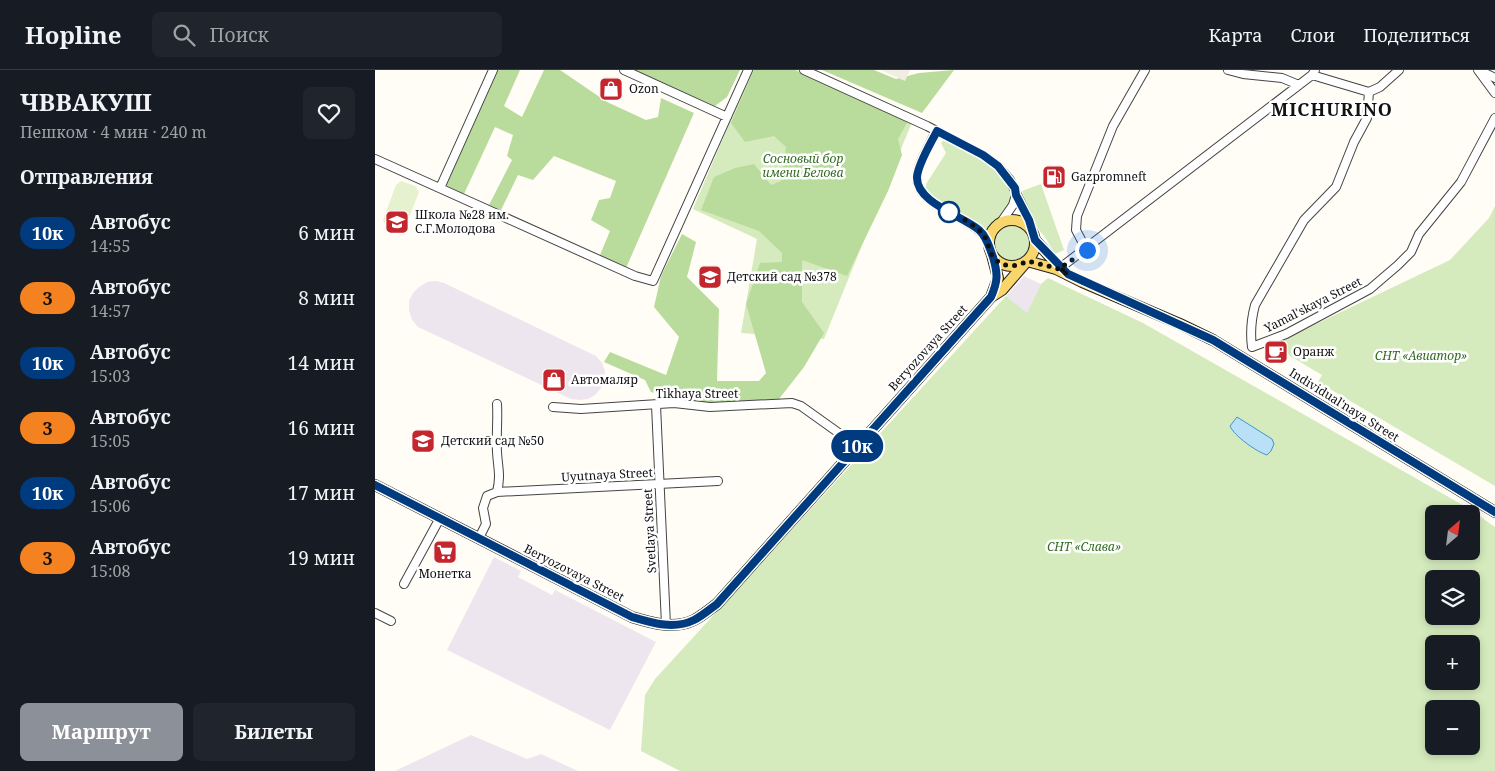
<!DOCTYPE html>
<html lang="ru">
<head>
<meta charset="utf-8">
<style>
  :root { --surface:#171b24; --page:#20242c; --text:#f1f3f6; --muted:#9ea1a6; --line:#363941; --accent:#8c9099 }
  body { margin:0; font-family:"Noto Serif",serif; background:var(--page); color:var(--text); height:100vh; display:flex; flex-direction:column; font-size:19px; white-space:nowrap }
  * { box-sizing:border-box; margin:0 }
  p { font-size:16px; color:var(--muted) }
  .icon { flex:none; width:28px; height:28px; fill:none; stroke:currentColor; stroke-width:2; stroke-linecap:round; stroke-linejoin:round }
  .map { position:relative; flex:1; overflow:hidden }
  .sheet { display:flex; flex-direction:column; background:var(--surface); width:375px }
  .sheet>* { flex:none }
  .badge { padding:0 10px; border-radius:16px; font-size:18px; line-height:32px }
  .needle { width:32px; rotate:28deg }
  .tools { position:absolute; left:1050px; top:435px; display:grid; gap:10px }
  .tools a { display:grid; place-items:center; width:55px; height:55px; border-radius:8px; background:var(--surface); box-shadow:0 2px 8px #0003; font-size:25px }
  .you { position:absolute; width:25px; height:25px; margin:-12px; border:4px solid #fff; border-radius:50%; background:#1a73e8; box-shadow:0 0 0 8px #1a73e833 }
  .map>.badge { position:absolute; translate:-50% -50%; box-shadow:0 0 0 2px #fff }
  h2 { padding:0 20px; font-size:19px; line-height:45px }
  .round { display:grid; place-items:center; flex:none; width:52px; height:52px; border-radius:8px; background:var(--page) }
  .headline { display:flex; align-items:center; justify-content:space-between; height:85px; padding:0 20px }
  h1 { font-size:24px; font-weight:700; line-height:38px }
  .cta { display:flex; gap:10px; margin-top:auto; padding:10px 20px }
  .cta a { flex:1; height:58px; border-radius:8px; background:var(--accent); color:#fff; font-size:20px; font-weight:700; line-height:58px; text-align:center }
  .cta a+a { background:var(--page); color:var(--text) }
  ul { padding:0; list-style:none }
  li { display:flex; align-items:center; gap:15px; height:65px; padding:0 20px }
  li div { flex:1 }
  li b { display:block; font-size:19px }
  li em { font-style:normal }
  li .badge { min-width:55px; font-weight:700; text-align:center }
  header { display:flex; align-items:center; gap:30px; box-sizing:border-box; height:70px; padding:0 25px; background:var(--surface); border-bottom:1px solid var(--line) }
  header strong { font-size:24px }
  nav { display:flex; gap:28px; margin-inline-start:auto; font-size:18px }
  .search { width:350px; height:45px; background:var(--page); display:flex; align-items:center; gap:12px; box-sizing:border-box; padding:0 18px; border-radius:8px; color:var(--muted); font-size:19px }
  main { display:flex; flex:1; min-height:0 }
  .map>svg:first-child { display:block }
  .industrial { fill:#eee6ef }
  .green { fill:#d5ebbd; fill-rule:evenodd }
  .forest { fill:#b9dc9c }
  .pitch { fill:#e6f2cf }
  .plaza { fill:#f1ede2 }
  .water { fill:#b9e0f7; stroke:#3f96cf }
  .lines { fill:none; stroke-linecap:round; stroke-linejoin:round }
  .minor-casing { stroke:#444; stroke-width:10 }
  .major-casing { stroke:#222; stroke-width:12 }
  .minor { stroke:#fff; stroke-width:8 }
  .major { stroke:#f9d66b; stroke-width:10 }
  .line-casing { stroke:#fff; stroke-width:11 }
  .line { stroke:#003b80; stroke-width:8 }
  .walk { stroke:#111; stroke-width:5; stroke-dasharray:0 9 }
  .stop-dot { fill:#fff; stroke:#003b80; stroke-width:2.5 }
  .labels { text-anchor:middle; stroke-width:5; stroke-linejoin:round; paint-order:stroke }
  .poi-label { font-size:12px; fill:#111; stroke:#fff; text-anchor:start }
  .park-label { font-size:12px; font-style:italic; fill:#2f6b1f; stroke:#fff }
  .street-label { font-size:12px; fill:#111; stroke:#fff }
  .district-label { font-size:18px; font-weight:bold; letter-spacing:1px; fill:#111; stroke:#fff }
</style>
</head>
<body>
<header>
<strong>Hopline</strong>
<div class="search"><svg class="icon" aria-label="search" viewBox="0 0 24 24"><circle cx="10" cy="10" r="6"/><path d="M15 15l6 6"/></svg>Поиск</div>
<nav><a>Карта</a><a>Слои</a><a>Поделиться</a></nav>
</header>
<main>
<section class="sheet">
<div class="headline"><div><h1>ЧВВАКУШ</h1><p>Пешком · 4 мин · 240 m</p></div><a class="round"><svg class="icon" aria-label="heart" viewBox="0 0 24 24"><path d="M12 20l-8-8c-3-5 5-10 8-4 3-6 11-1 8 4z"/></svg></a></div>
<h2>Отправления</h2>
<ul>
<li><span class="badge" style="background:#003b80;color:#fff">10к</span><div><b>Автобус</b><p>14:55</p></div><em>6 мин</em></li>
<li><span class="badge" style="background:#f58220;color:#111">3</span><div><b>Автобус</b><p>14:57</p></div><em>8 мин</em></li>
<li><span class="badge" style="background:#003b80;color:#fff">10к</span><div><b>Автобус</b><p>15:03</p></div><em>14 мин</em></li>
<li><span class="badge" style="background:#f58220;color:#111">3</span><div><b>Автобус</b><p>15:05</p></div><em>16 мин</em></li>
<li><span class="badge" style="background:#003b80;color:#fff">10к</span><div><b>Автобус</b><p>15:06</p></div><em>17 мин</em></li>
<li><span class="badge" style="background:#f58220;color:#111">3</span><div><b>Автобус</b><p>15:08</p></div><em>19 мин</em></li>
</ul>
<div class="cta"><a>Маршрут</a><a>Билеты</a></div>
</section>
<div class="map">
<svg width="1120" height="701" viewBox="0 0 1120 701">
  <rect width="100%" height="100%" fill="#fffdf5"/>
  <path class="industrial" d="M649,206L666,214L652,244L631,226Z
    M61,211L69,213L221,286L227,293L230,301L229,310L226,318L220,325L213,329L204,330L196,329L43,257L37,250L34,240V231L38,223L44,217L52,212Z
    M119,487L146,501L143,507L177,525L180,520L281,572L235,660L72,580Z
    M96,665L152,689L166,684L203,701H20Z"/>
  <path class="green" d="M377,0H422L537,52L449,269L366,263L382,169L318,139Z
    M569,70C586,79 646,106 636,132C632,144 619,152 611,162L600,153L556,128L551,118V114L571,83L566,73Z
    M666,114L689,180L680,184L670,167L659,154L647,121Z
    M1120,136V416L943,312L947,305L915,286L903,272L1075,190L1114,148Z
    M618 173a19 19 0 1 1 38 0a19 19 0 1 1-38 0Z
    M673,208L768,253L1093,438L1120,457V701H305L266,681L270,625L280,609L631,226L652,243L666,214ZM1059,444H1096V481H1059ZM1059,509H1096V546H1059ZM1059,574H1096V611H1059ZM1059,639H1096V676H1059Z"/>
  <path class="forest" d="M121,0H145L129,36L147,47L169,0H185L232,32L271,50L283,47L286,28L319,43L251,198L225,185L235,161L216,150L224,130L235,128L241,111L179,86L158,110L143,105L126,140L114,135L137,90L132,86L138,65L120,57L89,124L70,115Z
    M259,0H365L352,27L340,36Z
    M379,0H419L533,51L523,69L527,85L513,121L472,206L427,190V232L449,263L429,297L404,329L314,333L276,322L270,310L229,292L235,282L291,305L304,267L279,237L286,206L307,164L321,172L312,207L344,239L342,311H384L391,303L371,234L385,193L407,192V183L384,161L326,140L339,107L360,98L379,94L396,115L406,111L411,77L399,66L370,72L356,53Z
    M447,0H499L521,9L544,3L579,0L547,43Z"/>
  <path class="pitch" d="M26,111L40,116L44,122L30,158L26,160L11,155L8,150L21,115Z"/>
  <path class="plaza" d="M506,0H535L530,11Z"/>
  <path class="water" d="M862,347L897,369L899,374L896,381L892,385C882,382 859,366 855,356Z"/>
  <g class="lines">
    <g class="minor-casing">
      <path id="minor" d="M249,0L352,47
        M429,0L552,56L608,85L623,96L635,110L654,150L658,163
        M853,0L868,4L907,8L924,15
        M1024,0L1005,17L994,22L992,48L979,72L961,117L929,150L880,235C876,250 875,262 877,277L911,264L995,219L1023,195L1036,182L1044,164L1086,112L1120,48
        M1103,0L1120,23
        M1106,1L1120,8
        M937,5L994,22
        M561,61C556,73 542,95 542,108C542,133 586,145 602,159C608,163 611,168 614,174
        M0,89L260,206L278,211L373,0
        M65,118L118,0
        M624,155L638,135L641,125
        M711,179L701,160L702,146L738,56L770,0
        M685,198L937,5L940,0
        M281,335L291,555
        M178,337L206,339L299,333L335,337L417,333L426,336L482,376
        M122,422L343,411
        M104,468L111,454L108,438L112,426L122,422C126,405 123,399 122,382C121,366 123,350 122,334
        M29,514L65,448
        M0,543L16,551"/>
    </g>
    <g class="major-casing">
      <path id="major" d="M614 173a23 23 0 1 1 46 0a23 23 0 1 1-46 0Z
        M660,170L686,199
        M652,191L681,199L707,212L805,254L838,270L1120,442
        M616,227L623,208L617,185
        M0,415L257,547C277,553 299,560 319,550C327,546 335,539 342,534L616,227L627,220L652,191"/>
    </g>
    <use href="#minor" class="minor"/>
    <use href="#major" class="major"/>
  </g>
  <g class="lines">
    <g class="line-casing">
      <path id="line" d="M0,415L257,547C277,553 299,560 319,550C327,546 335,539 342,534L616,227C623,211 623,204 618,187C614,177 612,167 604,160C588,146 541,133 542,107C543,94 556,73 562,61L608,85L623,96L640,118L641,125L654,150L660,170L693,204L838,270L1120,442"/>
    </g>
    <use href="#line" class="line"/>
    <path class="walk" d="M574,142C585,147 599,154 607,163C613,170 613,178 617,185C625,198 640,198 652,191L681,198L693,204L685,198L712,180"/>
  </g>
  <defs>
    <g id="shop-square" transform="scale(1.25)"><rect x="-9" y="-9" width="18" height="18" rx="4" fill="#c4262e" stroke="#fff"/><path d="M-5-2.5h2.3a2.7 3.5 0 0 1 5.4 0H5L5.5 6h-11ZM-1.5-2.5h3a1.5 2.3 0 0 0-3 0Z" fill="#fff"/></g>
    <g id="fuel-square" transform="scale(1.25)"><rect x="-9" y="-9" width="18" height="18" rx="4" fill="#c4262e" stroke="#fff"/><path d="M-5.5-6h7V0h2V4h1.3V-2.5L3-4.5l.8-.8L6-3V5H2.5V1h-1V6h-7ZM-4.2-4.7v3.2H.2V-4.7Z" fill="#fff"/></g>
    <g id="school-square" transform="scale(1.25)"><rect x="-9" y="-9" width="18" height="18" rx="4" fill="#c4262e" stroke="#fff"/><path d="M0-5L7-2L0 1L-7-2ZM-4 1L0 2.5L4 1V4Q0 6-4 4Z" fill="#fff"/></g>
    <g id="cafe-square" transform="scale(1.25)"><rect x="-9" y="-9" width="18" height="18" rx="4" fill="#c4262e" stroke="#fff"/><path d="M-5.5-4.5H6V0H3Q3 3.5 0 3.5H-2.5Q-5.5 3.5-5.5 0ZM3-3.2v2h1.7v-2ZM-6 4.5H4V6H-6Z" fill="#fff"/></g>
    <g id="supermarket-square" transform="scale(1.25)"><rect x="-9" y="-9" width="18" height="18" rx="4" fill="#c4262e" stroke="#fff"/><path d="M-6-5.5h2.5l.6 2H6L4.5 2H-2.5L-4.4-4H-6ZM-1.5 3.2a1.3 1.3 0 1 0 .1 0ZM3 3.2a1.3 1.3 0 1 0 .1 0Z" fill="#fff"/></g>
  </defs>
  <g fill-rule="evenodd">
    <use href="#shop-square" x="236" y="19"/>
    <use href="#fuel-square" x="679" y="107"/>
    <use href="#school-square" x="22" y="152"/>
    <use href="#school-square" x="335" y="207"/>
    <use href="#cafe-square" x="901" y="282"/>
    <use href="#shop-square" x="179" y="310"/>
    <use href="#school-square" x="48" y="371"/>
    <use href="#supermarket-square" x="70" y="482"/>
  </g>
  <circle class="stop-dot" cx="574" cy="142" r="10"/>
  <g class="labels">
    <g class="poi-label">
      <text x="254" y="23">Ozon</text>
      <text x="696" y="111">Gazpromneft</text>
      <text x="40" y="149">Школа №28 им.<tspan x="40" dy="14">С.Г.Молодова</tspan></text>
      <text x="352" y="211">Детский сад №378</text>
      <text x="918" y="286">Оранж</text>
      <text x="196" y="314">Автомаляр</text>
      <text x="66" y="375">Детский сад №50</text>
      <text x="70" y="508" text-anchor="middle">Монетка</text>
    </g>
    <g class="park-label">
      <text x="428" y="93">Сосновый бор<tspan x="428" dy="14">имени Белова</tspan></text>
      <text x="1046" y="290">СНТ «Авиатор»</text>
      <text x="709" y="481">СНТ «Слава»</text>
    </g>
    <g class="street-label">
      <text transform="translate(938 235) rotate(-27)" y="4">Yamal'skaya Street</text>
      <text transform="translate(553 278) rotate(-48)" y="4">Beryozovaya Street</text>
      <text x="322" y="328">Tikhaya Street</text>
      <text transform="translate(969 335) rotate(32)" y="4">Individual'naya Street</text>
      <text transform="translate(232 405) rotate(-3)" y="4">Uyutnaya Street</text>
      <text transform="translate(275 461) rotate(-93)" y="4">Svetlaya Street</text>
      <text transform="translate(199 503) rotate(27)" y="4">Beryozovaya Street</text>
    </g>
    <g class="district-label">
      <text x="957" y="46">MICHURINO</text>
    </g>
  </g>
</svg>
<div class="tools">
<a><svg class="needle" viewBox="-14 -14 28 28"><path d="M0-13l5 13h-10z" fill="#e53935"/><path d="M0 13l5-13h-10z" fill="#9ea1a6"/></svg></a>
<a><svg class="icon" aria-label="layers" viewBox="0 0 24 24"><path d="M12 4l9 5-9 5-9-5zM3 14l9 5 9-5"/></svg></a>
<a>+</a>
<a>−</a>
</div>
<div class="you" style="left:712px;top:180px"></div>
<b class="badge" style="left:482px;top:376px;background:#003b80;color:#fff">10к</b>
</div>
</main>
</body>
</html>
